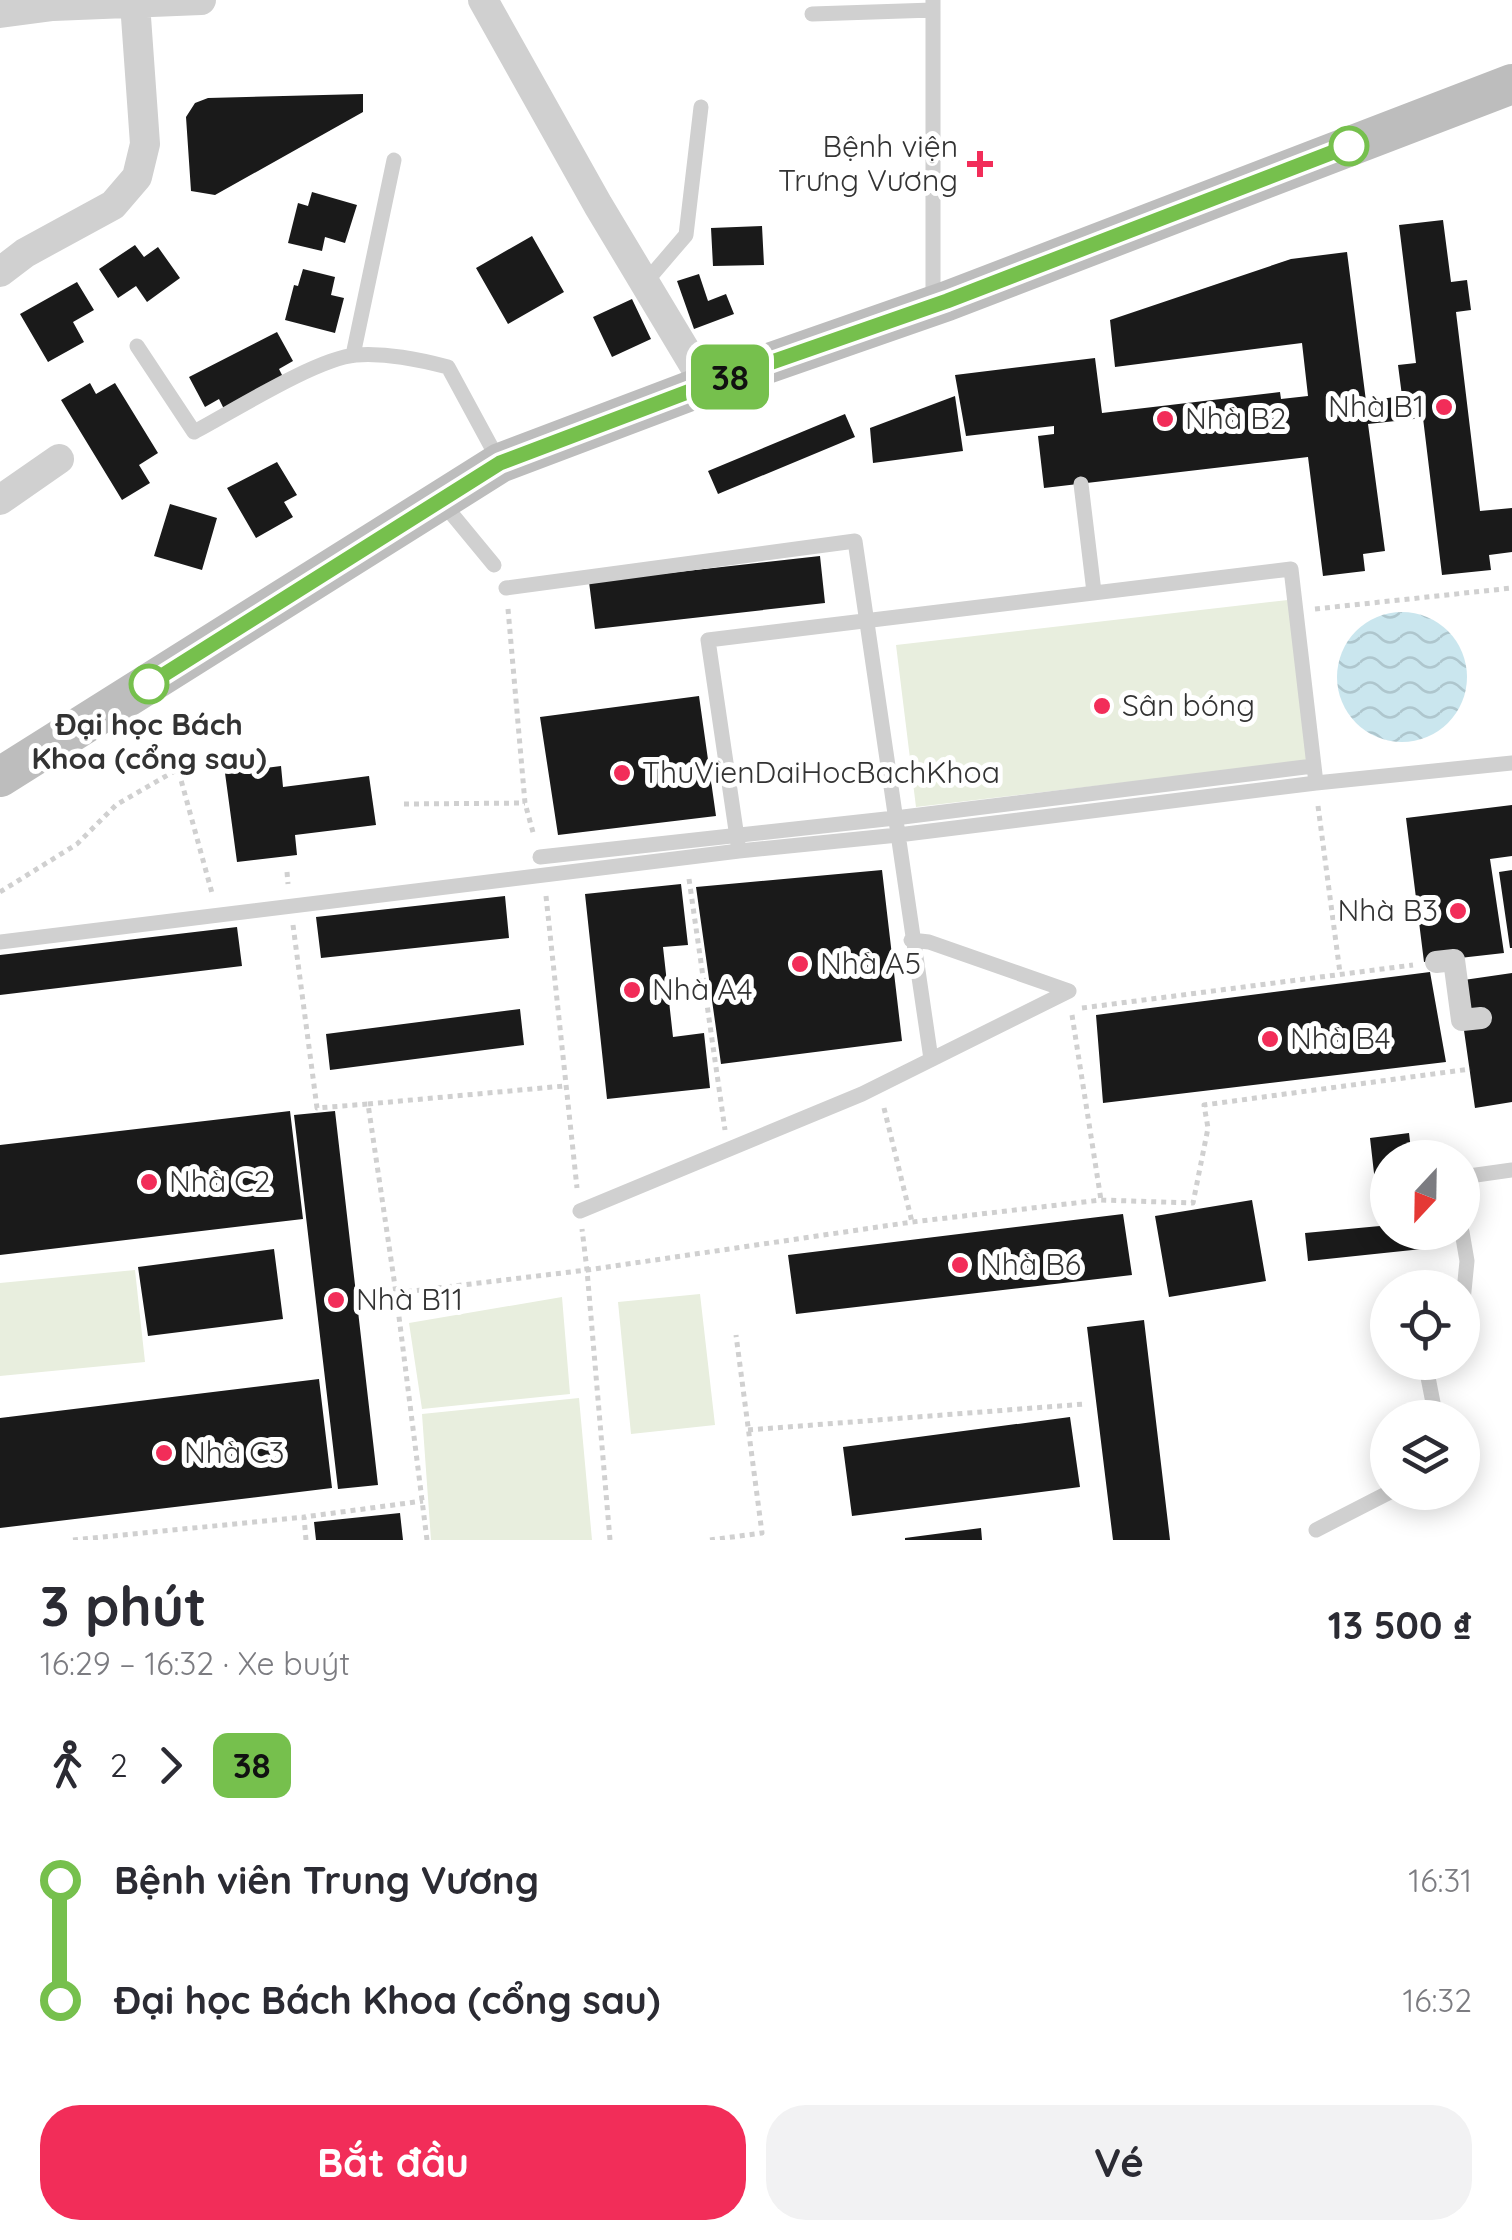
<!DOCTYPE html>
<html lang="vi">
<head>
<meta charset="utf-8">
<style>
  :root { --surface:#fff; --page:#f2f2f3; --text:#2b2b33; --muted:#7c7c81; --accent:#f22d59 }
  body { margin:0; font-family:Quicksand,sans-serif; background:var(--page); color:var(--text); height:100vh; display:flex; flex-direction:column; font-size:38px; white-space:nowrap }
  * { box-sizing:border-box; margin:0 }
  p { font-size:32px; color:var(--muted) }
  .icon { flex:none; width:55px; height:55px; fill:none; stroke:currentColor; stroke-width:2; stroke-linecap:round; stroke-linejoin:round }
  .map { position:relative; height:1540px; overflow:hidden }
  .panel { display:flex; flex-direction:column; background:var(--surface); flex:1 }
  .panel>* { flex:none }
  .badge { padding:0 20px; border-radius:15px; font-size:35px; line-height:65px }
  .needle { width:65px; rotate:202deg }
  .buttons { position:absolute; left:1370px; top:1140px; display:grid; gap:20px }
  .buttons a { display:grid; place-items:center; width:110px; height:110px; border-radius:50%; background:var(--surface); box-shadow:0 5px 25px #0003; font-size:50px }
  .map>.badge { position:absolute; translate:-50% -50%; box-shadow:0 0 0 5px #fff }
  .legs { display:flex; align-items:center; gap:15px; height:110px; padding:0 40px; font-size:32px }
  .legs p { margin-inline-start:auto }
  .headline { display:flex; align-items:center; justify-content:space-between; height:170px; padding:0 40px }
  h1 { font-size:55px; font-weight:800; line-height:75px }
  .primary-button { display:flex; gap:20px; margin-top:auto; padding:20px 40px }
  .primary-button a { flex:1; height:115px; border-radius:40px; background:var(--accent); color:#fff; font-size:40px; font-weight:800; line-height:115px; text-align:center }
  .primary-button a+a { background:var(--page); color:var(--text) }
  ul { padding:0 40px; list-style:none }
  li { display:flex; align-items:center; gap:35px; height:120px; font-size:38px }
  li i { display:grid; place-items:center; width:15px; height:100%; margin:0 12px; background:currentColor }
  li i::after { content:''; width:25px; height:25px; margin:-12px; border:8px solid; border-radius:50%; background:var(--surface) }
  li p { margin-inline-start:auto }
  li:first-child i { background:linear-gradient(#0000 50%,currentColor 0) }
  li:last-child i { background:linear-gradient(currentColor 50%,#0000 0) }
  .map>svg:first-child { display:block }
  .pitch { fill:#e8eede }
  .water { fill:url(#water-waves) }
  .building { fill:#1a1a1a }
  .lines { fill:none; stroke-linecap:round; stroke-linejoin:round }
  .path { stroke:#d0d0d0; stroke-width:5; stroke-dasharray:5 5; stroke-linecap:butt }
  .service { stroke:#d0d0d0; stroke-width:15 }
  .pedestrian { stroke:#d0d0d0; stroke-width:22 }
  .minor { stroke:#d0d0d0; stroke-width:30 }
  .secondary { stroke:#bdbdbd; stroke-width:40 }
  .line-1-casing { stroke:#fff; stroke-width:22 }
  .line-1 { stroke:#76c04d; stroke-width:15 }
  .stop-1-dot { fill:#fff; stroke:#76c04d; stroke-width:5 }
  .poi-dot { fill:#f22d59; stroke:#fff; stroke-width:4 }
  .labels { text-anchor:middle; stroke-width:10; stroke-linejoin:round; paint-order:stroke }
  .poi-label { font-size:30px; fill:#333; stroke:#fff; text-anchor:start }
  .stop-label { font-size:30px; font-weight:bold; fill:#333; stroke:#fff }
</style>
</head>
<body>
<div class="map">
<svg width="1512" height="1540" viewBox="0 0 1512 1540">
  <defs>
    <pattern id="water-waves" width="16" height="10" patternUnits="userSpaceOnUse" patternTransform="scale(2.5)"><rect width="16" height="10" fill="#cae6ee"/><path d="M0 5q4-4 8 0t8 0" fill="none" stroke="#aec6cd"/></pattern>
  </defs>
  <rect width="100%" height="100%" fill="#fff"/>
  <path class="pitch" d="M1288,600L1308,761L916,807L896,645Z
    M135,1270L145,1362L0,1376V1283Z
    M700,1294L715,1425L631,1434L618,1302Z
    M562,1297L570,1394L422,1409L409,1323Z
    M579,1398L592,1540H431L422,1414Z"/>
  <path class="water" d="M1337 677a65 65 0 1 1 130 0a65 65 0 1 1-130 0Z"/>
  <path class="building" d="M363,94V112L215,195L191,191L186,117L195,103L208,98Z
    M312,192L357,205L345,243L325,237L322,251L288,243L298,203L308,206Z
    M1443,220L1451,282L1467,280L1471,310L1456,312L1480,511L1512,508V552L1489,555L1491,570L1442,575L1423,418L1368,424L1385,551L1363,554L1365,571L1323,576L1308,457L1044,488L1038,436L1054,434V426L966,436L955,375L1095,358L1102,413L1280,392L1281,399L1308,396L1302,343L1115,367L1110,320L1291,259L1347,252L1366,401L1402,396L1398,365L1416,363L1399,225Z
    M762,226L764,265L713,266L711,228Z
    M532,236L564,292L508,324L476,268Z
    M135,245L144,257L158,247L180,278L147,302L136,286L118,298L99,269Z
    M303,269L335,277L331,295L344,298L335,333L285,320L294,285L298,286Z
    M699,274L708,301L726,294L734,314L694,329L677,281Z
    M77,282L94,310L73,322L84,342L48,362L20,314Z
    M632,299L651,339L612,357L593,317Z
    M277,332L293,361L279,369L283,377L224,409L219,399L205,407L189,377Z
    M90,383L96,394L115,383L158,453L139,465L150,483L122,500L61,400Z
    M955,396L963,451L873,463L870,428Z
    M845,414L855,437L718,494L708,471Z
    M277,462L297,495L284,502L293,517L256,538L227,488Z
    M170,504L217,518L202,570L154,556Z
    M820,556L825,603L595,629L589,582Z
    M699,696L716,816L558,835L540,717Z
    M281,766L283,787L369,776L376,825L295,835L297,855L237,862L225,773Z
    M1512,805V856L1490,859L1504,953L1424,962L1406,818Z
    M882,870L902,1041L721,1064L696,887Z
    M1512,870V948H1510L1499,872Z
    M681,884L688,945L663,947L673,1037L704,1033L710,1088L607,1099L585,894Z
    M505,896L509,938L321,958L316,917Z
    M237,927L242,966L0,995V955Z
    M1430,972L1446,1062L1103,1103L1096,1015Z
    M1512,973V1102L1475,1108L1457,981Z
    M520,1009L524,1045L330,1070L326,1034Z
    M290,1111L303,1219L0,1255V1145Z
    M335,1111L378,1485L338,1489L294,1115Z
    M1409,1133L1412,1158H1388V1232H1421L1422,1249L1308,1261L1305,1233L1380,1226L1370,1138Z
    M1252,1200L1266,1281L1169,1297L1155,1216Z
    M1123,1214L1132,1275L796,1314L788,1255Z
    M274,1249L283,1319L148,1336L138,1267Z
    M1144,1320L1170,1540H1113L1087,1327Z
    M319,1379L332,1488L0,1528V1418Z
    M1070,1417L1080,1487L852,1516L843,1447Z
    M400,1513L403,1540H316L314,1522Z
    M981,1528L982,1540H905V1538Z"/>
  <g class="lines">
    <path class="path" d="M508,609L525,803L534,836
      M1315,609L1512,588
      M404,804L525,803
      M1318,806L1340,973
      M287,872L288,884
      M689,879L725,1130
      M0,892L77,844L116,805L178,769L212,893
      M546,896L577,1188
      M293,925L317,1108L368,1104L396,1293
      M1082,1008L1413,965
      M1072,1015L1101,1200
      M368,1104L564,1086
      M884,1108L912,1222
      M748,1430L1085,1404
      M73,1540L304,1517
      M306,1540L304,1517L423,1501
      M427,1540L396,1293L587,1270L582,1229
      M610,1540L587,1270L912,1222L1101,1200L1193,1203L1208,1128L1204,1105L1470,1069
      M710,1540L762,1533L736,1335"/>
    <path class="service" d="M933,0V301
      M812,14L933,10
      M644,284L686,235L701,107
      M137,346L194,432C232,412 317,358 356,355C387,353 417,359 448,367L500,463
      M353,355L394,160
      M1081,484L1094,592
      M442,502L494,565
      M506,588L855,541L931,1059
      M739,851L708,640L1291,569L1316,783
      M540,857L895,818L1313,766
      M911,940L929,942L1069,991
      M0,942L739,851L898,835L1316,783L1512,763
      M1462,1177L1512,1170
      M580,1211L862,1094L1069,991
      M1462,1232L1467,1261L1462,1311
      M1425,1362L1436,1418
      M1316,1530L1390,1492"/>
    <path class="pedestrian" d="M1436,962L1454,960L1462,1020L1481,1018"/>
    <path class="minor" d="M483,0L598,205L706,385
      M0,13L53,6L201,0
      M0,272L25,253L113,205L137,177L145,144L135,3
      M0,500L59,459"/>
    <path class="secondary" d="M0,777L500,463L706,385L947,301L1512,84"/>
  </g>
  <g class="lines">
    <g class="line-1-casing">
      <path id="line-1" d="M149,684L500,463L706,385L947,301L1349,146"/>
    </g>
    <use href="#line-1" class="line-1"/>
  </g>
  <g class="stop-1-dot">
    <circle cx="1349" cy="146" r="18"/>
    <circle cx="149" cy="684" r="18"/>
  </g>
  <g class="poi-dot">
    <path d="M975 149h10v10h10v10h-10v10h-10v-10h-10v-10h10z"/>
    <circle cx="1444" cy="407" r="10"/>
    <circle cx="1165" cy="419" r="10"/>
    <circle cx="1102" cy="706" r="10"/>
    <circle cx="622" cy="773" r="10"/>
    <circle cx="1458" cy="911" r="10"/>
    <circle cx="800" cy="964" r="10"/>
    <circle cx="632" cy="990" r="10"/>
    <circle cx="1270" cy="1039" r="10"/>
    <circle cx="149" cy="1182" r="10"/>
    <circle cx="960" cy="1265" r="10"/>
    <circle cx="336" cy="1300" r="10"/>
    <circle cx="164" cy="1453" r="10"/>
  </g>
  <g class="labels">
    <g class="poi-label">
      <text x="958" y="157" text-anchor="end">Bệnh viện<tspan x="958" dy="34">Trưng Vương</tspan></text>
      <text x="1424" y="417" text-anchor="end">Nhà B1</text>
      <text x="1185" y="429">Nhà B2</text>
      <text x="1122" y="716">Sân bóng</text>
      <text x="642" y="783">ThuVienDaiHocBachKhoa</text>
      <text x="1438" y="921" text-anchor="end">Nhà B3</text>
      <text x="820" y="974">Nhà A5</text>
      <text x="652" y="1000">Nhà A4</text>
      <text x="1290" y="1049">Nhà B4</text>
      <text x="169" y="1192">Nhà C2</text>
      <text x="980" y="1275">Nhà B6</text>
      <text x="356" y="1310">Nhà B11</text>
      <text x="184" y="1463">Nhà C3</text>
    </g>
    <g class="stop-label">
      <text x="149" y="735">Đại học Bách<tspan x="149" dy="34">Khoa (cổng sau)</tspan></text>
    </g>
  </g>
</svg>
<div class="buttons">
<a><svg class="needle" viewBox="-14 -14 28 28"><path d="M0-13l5 13h-10z" fill="#e53935"/><path d="M0 13l5-13h-10z" fill="#7c7c81"/></svg></a>
<a><svg class="icon" aria-label="locate" viewBox="0 0 24 24"><circle cx="12" cy="12" r="6"/><path d="M12 2v4M12 18v4M2 12h4M18 12h4"/></svg></a>
<a><svg class="icon" aria-label="layers" viewBox="0 0 24 24"><path d="M12 4l9 5-9 5-9-5zM3 14l9 5 9-5"/></svg></a>
</div>
<b class="badge" style="left:730px;top:377px;background:#76c04d;color:#111">38</b>
</div>
<section class="panel">
<div class="headline"><div><h1>3 phút</h1><p>16:29 – 16:32 · Xe buýt</p></div><b>13 500 ₫</b></div>
<div class="legs"><svg class="icon" aria-label="walk" viewBox="0 0 24 24"><circle cx="13" cy="4" r="2"/><path d="M13 8l-2 6 4 7M11 14l-3 7M7 12l3-4h3l4 4"/></svg>2<svg class="icon" aria-label="forward" viewBox="0 0 24 24"><path d="M9 5l7 7-7 7"/></svg><b class="badge" style="background:#76c04d;color:#111">38</b></div>
<ul>
<li><i style="color:#76c04d"></i><b>Bệnh viên Trung Vương</b><p>16:31</p></li>
<li><i style="color:#76c04d"></i><b>Đại học Bách Khoa (cổng sau)</b><p>16:32</p></li>
</ul>
<div class="primary-button"><a>Bắt đầu</a><a>Vé</a></div>
</section>
</body>
</html>
